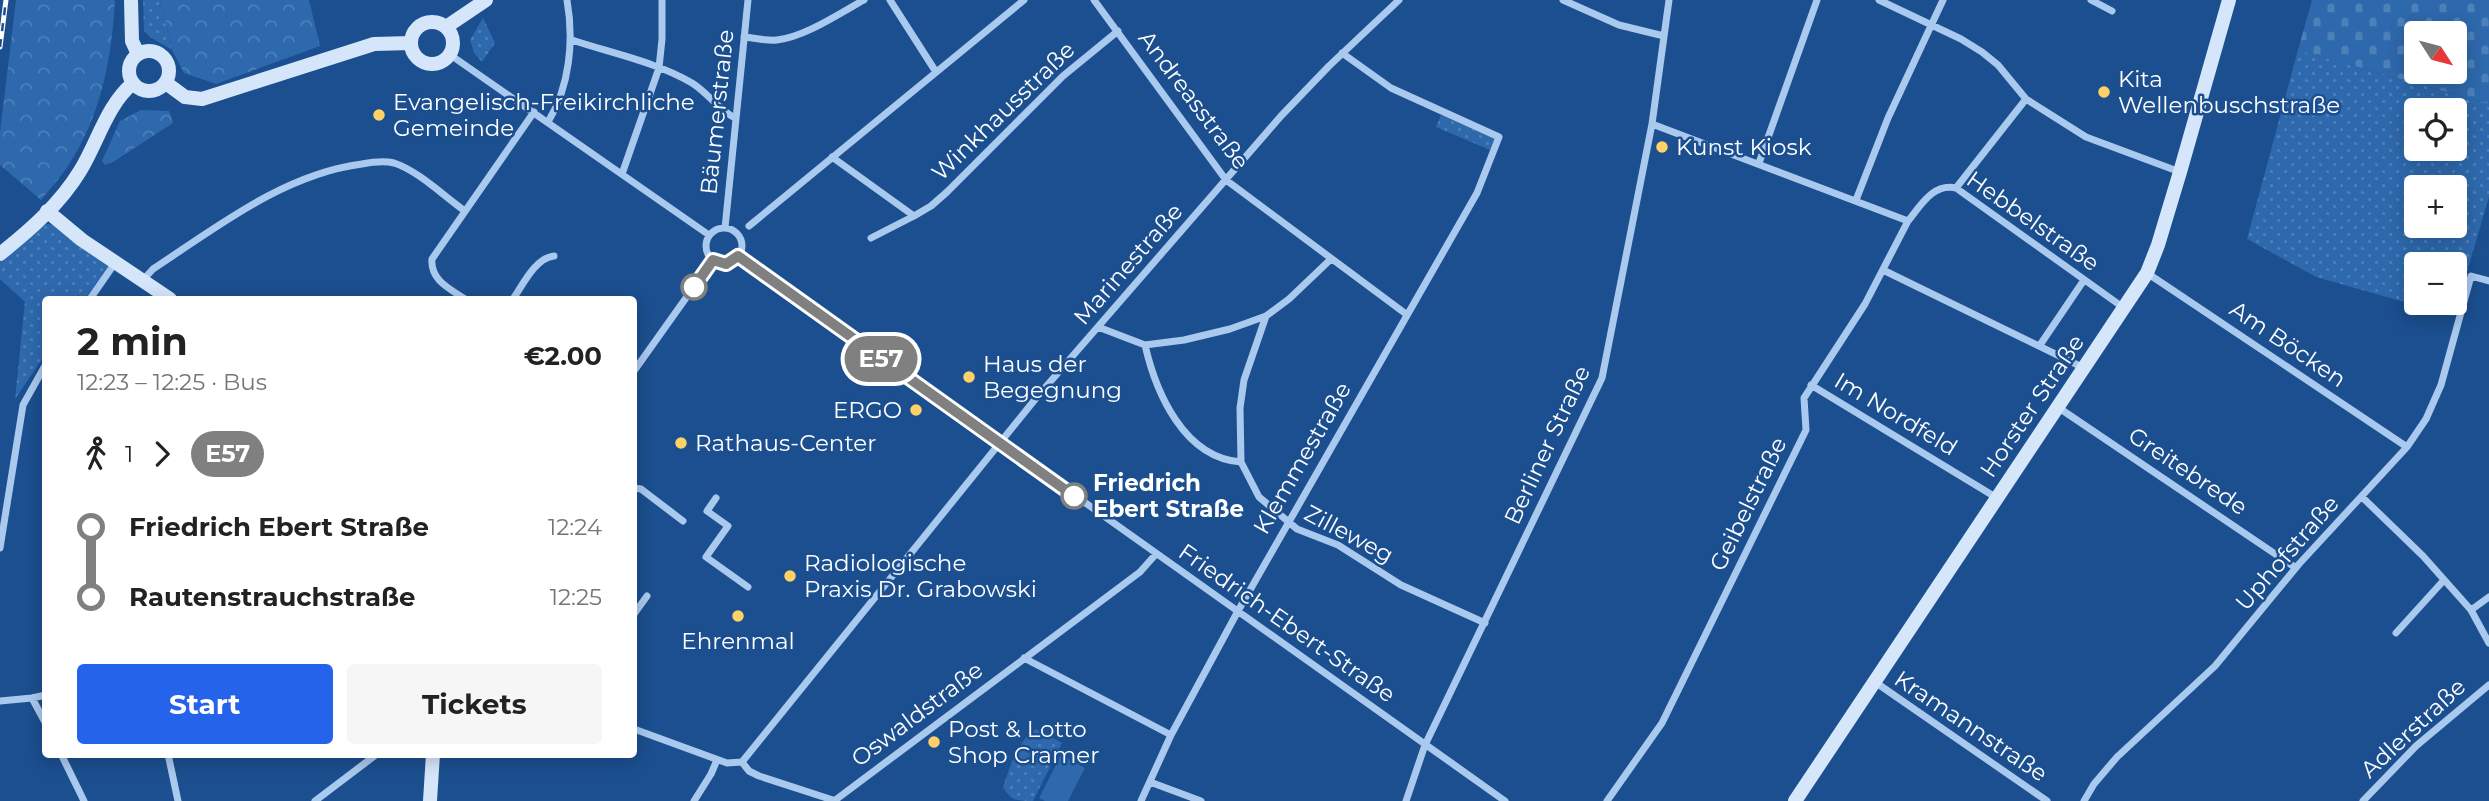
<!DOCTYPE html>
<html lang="en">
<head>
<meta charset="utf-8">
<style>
  :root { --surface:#fff; --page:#f6f6f6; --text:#222; --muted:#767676; --accent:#2563eb }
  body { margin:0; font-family:Montserrat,sans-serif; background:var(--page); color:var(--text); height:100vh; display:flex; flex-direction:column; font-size:26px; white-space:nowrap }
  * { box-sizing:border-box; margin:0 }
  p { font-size:23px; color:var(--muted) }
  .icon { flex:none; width:38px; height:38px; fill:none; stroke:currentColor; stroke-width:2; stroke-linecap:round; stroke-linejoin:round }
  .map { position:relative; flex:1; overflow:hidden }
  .sheet { position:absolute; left:42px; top:296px; width:595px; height:462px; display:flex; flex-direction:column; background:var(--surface); border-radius:7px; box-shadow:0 4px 18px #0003 }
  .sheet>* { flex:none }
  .badge { padding:0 14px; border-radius:23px; font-size:24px; line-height:46px }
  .needle { width:46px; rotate:126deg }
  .buttons { position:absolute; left:2404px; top:21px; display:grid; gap:14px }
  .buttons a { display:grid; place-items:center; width:63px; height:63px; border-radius:7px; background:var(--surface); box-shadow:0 4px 18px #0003; font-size:35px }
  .map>.badge { position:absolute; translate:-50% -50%; box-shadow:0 0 0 4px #fff }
  .legs { display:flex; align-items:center; gap:10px; height:77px; padding:0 35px; font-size:23px }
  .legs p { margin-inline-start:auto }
  .summary { display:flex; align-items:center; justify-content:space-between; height:119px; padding:0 35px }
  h1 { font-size:38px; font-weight:700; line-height:52px }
  .button { display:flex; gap:14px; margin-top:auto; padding:14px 35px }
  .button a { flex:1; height:80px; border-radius:7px; background:var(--accent); color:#fff; font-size:28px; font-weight:700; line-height:80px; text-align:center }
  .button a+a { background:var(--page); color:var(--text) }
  ul { padding:0 35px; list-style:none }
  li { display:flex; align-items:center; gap:24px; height:70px; font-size:26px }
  li i { display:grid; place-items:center; width:10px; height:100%; margin:0 9px; background:currentColor }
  li i::after { content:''; width:18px; height:18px; margin:-9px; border:5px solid; border-radius:50%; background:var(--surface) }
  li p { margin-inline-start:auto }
  li:first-child i { background:linear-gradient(#0000 50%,currentColor 0) }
  li:last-child i { background:linear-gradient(currentColor 50%,#0000 0) }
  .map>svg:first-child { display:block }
  .green { fill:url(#green-dots); fill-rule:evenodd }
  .forest { fill:url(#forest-crowns) }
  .cemetery { fill:url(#cemetery-stones); fill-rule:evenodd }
  .pitch { fill:#2e69ad }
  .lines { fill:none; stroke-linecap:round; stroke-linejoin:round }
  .street { stroke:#a9c9ee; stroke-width:7 }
  .secondary { stroke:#d6e6fa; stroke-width:14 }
  .rail-casing { stroke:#fff; stroke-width:5 }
  .rail { stroke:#1b4f8f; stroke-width:2.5; stroke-dasharray:8; stroke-linecap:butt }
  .line-1-casing { stroke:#fff; stroke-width:16 }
  .line-1 { stroke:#808080; stroke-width:10 }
  .poi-dot { fill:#ffd166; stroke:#1b4f8f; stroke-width:2.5 }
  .stop-1-dot { fill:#fff; stroke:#808080; stroke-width:3.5 }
  .labels { text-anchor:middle; stroke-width:5; stroke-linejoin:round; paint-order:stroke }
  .poi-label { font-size:23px; fill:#fff; stroke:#1b4f8f; text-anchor:start }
  .street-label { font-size:23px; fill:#fff; stroke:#1b4f8f }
  .stop-label { font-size:23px; font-weight:bold; fill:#fff; stroke:#1b4f8f; text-anchor:start }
</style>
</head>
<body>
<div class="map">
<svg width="2489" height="801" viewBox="0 0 2489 801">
  <defs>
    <pattern id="green-dots" width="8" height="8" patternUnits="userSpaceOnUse" patternTransform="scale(1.75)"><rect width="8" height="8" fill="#2e69ad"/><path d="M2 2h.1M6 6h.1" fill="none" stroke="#4d80b9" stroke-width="1.8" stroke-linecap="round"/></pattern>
    <pattern id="forest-crowns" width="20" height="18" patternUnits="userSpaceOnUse" patternTransform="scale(1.75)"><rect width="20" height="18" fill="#2e69ad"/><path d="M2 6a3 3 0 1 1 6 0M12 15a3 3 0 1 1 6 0" fill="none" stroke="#4d80b9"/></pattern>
    <pattern id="cemetery-stones" width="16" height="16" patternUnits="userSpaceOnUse" patternTransform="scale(1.75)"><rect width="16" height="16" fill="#2e69ad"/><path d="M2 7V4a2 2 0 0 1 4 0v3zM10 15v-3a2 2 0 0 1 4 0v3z" fill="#4d80b9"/></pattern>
  </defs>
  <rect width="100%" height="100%" fill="#1b4f8f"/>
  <path class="green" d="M143,0H160L172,50L150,37L144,31Z
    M483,18L495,43L482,62L474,53L470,40Z
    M2298,50L2489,104V197L2454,316L2316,277L2247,239ZM2417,110H2455V149H2417ZM2417,187H2455V226H2417ZM2417,264H2455V303H2417Z
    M1441,115L1495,139L1490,150L1436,127Z
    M48,224L53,225L110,264L85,299L78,295L75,299H46L45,340L43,344L45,346V355L15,399L25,302L0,279V262L43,225Z
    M1036,729L1062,743L1033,801C1017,801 1011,801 1003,787C1010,767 1017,741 1036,729Z"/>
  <path class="forest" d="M16,0H115C112,58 101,116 68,166C60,178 50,189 41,200L0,165V132Z
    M160,0H309L320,46L216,84L184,73L172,50Z
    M141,110L169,111L173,123L113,162L105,165L102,161L120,121Z"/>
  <path class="cemetery" d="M2312,0H2489V104L2298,50ZM2417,33H2455V72H2417Z"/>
  <path class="pitch" d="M1061,755L1085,768L1068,801H1045L1039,798Z"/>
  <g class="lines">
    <path class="street" d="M890,0L936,72
      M1094,0L1226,180L1406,314
      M1563,0L1619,25L1664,36
      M1879,0L1961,39L1982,52L1998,65L2026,99L2086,137L2180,172
      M2091,0L2112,11
      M744,37C754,38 766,41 777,40C805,37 840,13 864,0
      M572,40C611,53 656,62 692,83C708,93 718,109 735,118
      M449,54L709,235
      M548,122C570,86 574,40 567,0
      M1652,124L1908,221C1921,205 1933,183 1956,188L2124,308
      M832,157L914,216L931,206L947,192L1063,76L1118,31
      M1759,163L1817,0
      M622,174L659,68L662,39V0
      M1956,188L2026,99
      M1856,200L1888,118L1943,0
      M749,226L1024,0
      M725,228L748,0
      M706 246a18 18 0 1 1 36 0a18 18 0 1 1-36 0Z
      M871,238L914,216
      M738,256L1505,801
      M1883,270L2084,368
      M2147,273L2407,447
      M143,280L153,269C217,227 284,174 362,164C372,162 383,160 394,163C417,170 445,197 465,211
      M90,299L115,263
      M465,299C450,289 430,280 432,259L534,112
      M513,299C523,285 535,258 554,256
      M1266,316L1244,380L1240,408L1241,462L1259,497L1297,529L1338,545L1401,585L1485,623
      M1098,327L1145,345L1184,340L1230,329L1266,316L1289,299L1331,259
      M1145,345C1156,393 1184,458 1241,462
      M2040,345L2084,280
      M634,371L713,260
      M1811,385L1997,498
      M2059,408L2296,568
      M634,488L641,489L683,521
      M2362,497L2423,556L2471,610L2489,643
      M716,498L707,511L728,526L706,557L748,587
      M0,548L23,405L46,364
      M2471,610L2489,597
      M634,614L647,596
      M2396,633L2444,580
      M1024,658L1171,735
      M1875,682L2047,801
      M32,698L46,724
      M0,701L32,698L46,695
      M634,729L727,763L742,762
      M61,754L84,801
      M168,754L178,801
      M742,762L1037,397L1281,116L1329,66L1399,0
      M742,762L749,771L759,776L836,801
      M1150,782L1201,801
      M315,801L377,754
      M694,801L711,774L717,760
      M834,801L1140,572L1156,554
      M1141,801L1171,735L1238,611L1477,193L1499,137L1391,88L1342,53
      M1406,801L1425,745L1602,378L1652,124L1669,0
      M1607,801L1662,723L1806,430L1804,398L1865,304L1908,221
      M2084,801L2094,784L2117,757L2215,666L2299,564L2407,447L2426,419L2441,385L2471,276L2489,281
      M2363,801L2416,746L2489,685"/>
    <path class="secondary" d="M131,0L132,41L138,54
      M411 43a21 21 0 1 1 42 0a21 21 0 1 1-42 0Z
      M446,27L486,0
      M129 71a20 20 0 1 1 40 0a20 20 0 1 1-40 0Z
      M166,83L185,97L202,99L374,44L411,43
      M47,211L82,240L170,299
      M0,254C30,230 60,204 80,171C98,142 106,106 133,83
      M430,801L433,754
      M1795,801L2147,273L2158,245L2180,172L2229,0"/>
    <g class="rail-casing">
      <path id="rail" d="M0,47L6,0"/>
    </g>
    <use href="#rail" class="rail"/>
  </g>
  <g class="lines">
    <g class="line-1-casing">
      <path id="line-1" d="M694,287L713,260L726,264L738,256L1074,496"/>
    </g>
    <use href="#line-1" class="line-1"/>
  </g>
  <g class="poi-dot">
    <circle cx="2104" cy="92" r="7"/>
    <circle cx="379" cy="115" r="7"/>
    <circle cx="1662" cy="147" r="7"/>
    <circle cx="969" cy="377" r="7"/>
    <circle cx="916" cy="410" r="7"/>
    <circle cx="681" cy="443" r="7"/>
    <circle cx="790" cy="576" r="7"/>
    <circle cx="738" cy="616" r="7"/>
    <circle cx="934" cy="742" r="7"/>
  </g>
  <g class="stop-1-dot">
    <circle cx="694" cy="287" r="12"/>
    <circle cx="1074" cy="496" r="12"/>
  </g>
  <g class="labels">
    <g class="poi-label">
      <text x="2118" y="87">Kita<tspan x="2118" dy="26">Wellenbuschstraße</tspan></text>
      <text x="393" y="110">Evangelisch-Freikirchliche<tspan x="393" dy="26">Gemeinde</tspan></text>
      <text x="1676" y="155">Kunst Kiosk</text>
      <text x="983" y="372">Haus der<tspan x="983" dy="26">Begegnung</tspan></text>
      <text x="902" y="418" text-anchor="end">ERGO</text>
      <text x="695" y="451">Rathaus-Center</text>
      <text x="804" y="571">Radiologische<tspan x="804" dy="26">Praxis Dr. Grabowski</tspan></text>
      <text x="738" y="649" text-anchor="middle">Ehrenmal</text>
      <text x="948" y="737">Post &amp; Lotto<tspan x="948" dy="26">Shop Cramer</tspan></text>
    </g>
    <g class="street-label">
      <text transform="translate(1194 100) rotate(53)" y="8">Andreasstraße</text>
      <text transform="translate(1003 111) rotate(-44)" y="8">Winkhausstraße</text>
      <text transform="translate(717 112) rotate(-84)" y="8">Bäumerstraße</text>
      <text transform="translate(2033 221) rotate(35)" y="8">Hebbelstraße</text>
      <text transform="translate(1128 264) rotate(-49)" y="8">Marinestraße</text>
      <text transform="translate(2288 344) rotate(34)" y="8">Am Böcken</text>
      <text transform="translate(2032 406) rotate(-56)" y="8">Horster Straße</text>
      <text transform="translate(1896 414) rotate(31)" y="8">Im Nordfeld</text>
      <text transform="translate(1547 445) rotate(-65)" y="8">Berliner Straße</text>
      <text transform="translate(1302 458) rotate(-60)" y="8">Klemmestraße</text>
      <text transform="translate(2188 471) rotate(34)" y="8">Greitebrede</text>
      <text transform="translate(1748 504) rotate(-64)" y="8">Geibelstraße</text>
      <text transform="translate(1349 534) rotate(28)" y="8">Zilleweg</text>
      <text transform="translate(2287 553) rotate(-49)" y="8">Uphofstraße</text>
      <text transform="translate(1287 623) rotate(35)" y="8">Friedrich-Ebert-Straße</text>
      <text transform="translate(917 714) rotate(-37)" y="8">Oswaldstraße</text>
      <text transform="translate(1971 726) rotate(34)" y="8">Kramannstraße</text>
      <text transform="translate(2413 728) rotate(-43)" y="8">Adlerstraße</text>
    </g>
    <g class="stop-label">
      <text x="1093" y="491">Friedrich<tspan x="1093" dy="26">Ebert Straße</tspan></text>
    </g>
  </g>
</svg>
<div class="buttons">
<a><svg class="needle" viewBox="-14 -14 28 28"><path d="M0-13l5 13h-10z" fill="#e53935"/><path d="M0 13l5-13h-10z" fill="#767676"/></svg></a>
<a><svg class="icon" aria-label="locate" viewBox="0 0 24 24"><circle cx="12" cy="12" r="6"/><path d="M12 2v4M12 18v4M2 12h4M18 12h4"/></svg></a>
<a>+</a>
<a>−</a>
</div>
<b class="badge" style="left:881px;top:359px;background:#808080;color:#fff">E57</b>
<section class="sheet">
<div class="summary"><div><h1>2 min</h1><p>12:23 – 12:25 · Bus</p></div><b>€2.00</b></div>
<div class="legs"><svg class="icon" aria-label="walk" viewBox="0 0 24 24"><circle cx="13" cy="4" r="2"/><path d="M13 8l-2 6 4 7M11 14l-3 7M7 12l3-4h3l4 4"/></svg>1<svg class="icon" aria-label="forward" viewBox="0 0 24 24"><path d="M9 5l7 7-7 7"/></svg><b class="badge" style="background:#808080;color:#fff">E57</b></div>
<ul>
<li><i style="color:#808080"></i><b>Friedrich Ebert Straße</b><p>12:24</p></li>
<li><i style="color:#808080"></i><b>Rautenstrauchstraße</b><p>12:25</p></li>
</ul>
<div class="button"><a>Start</a><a>Tickets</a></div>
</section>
</div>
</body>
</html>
